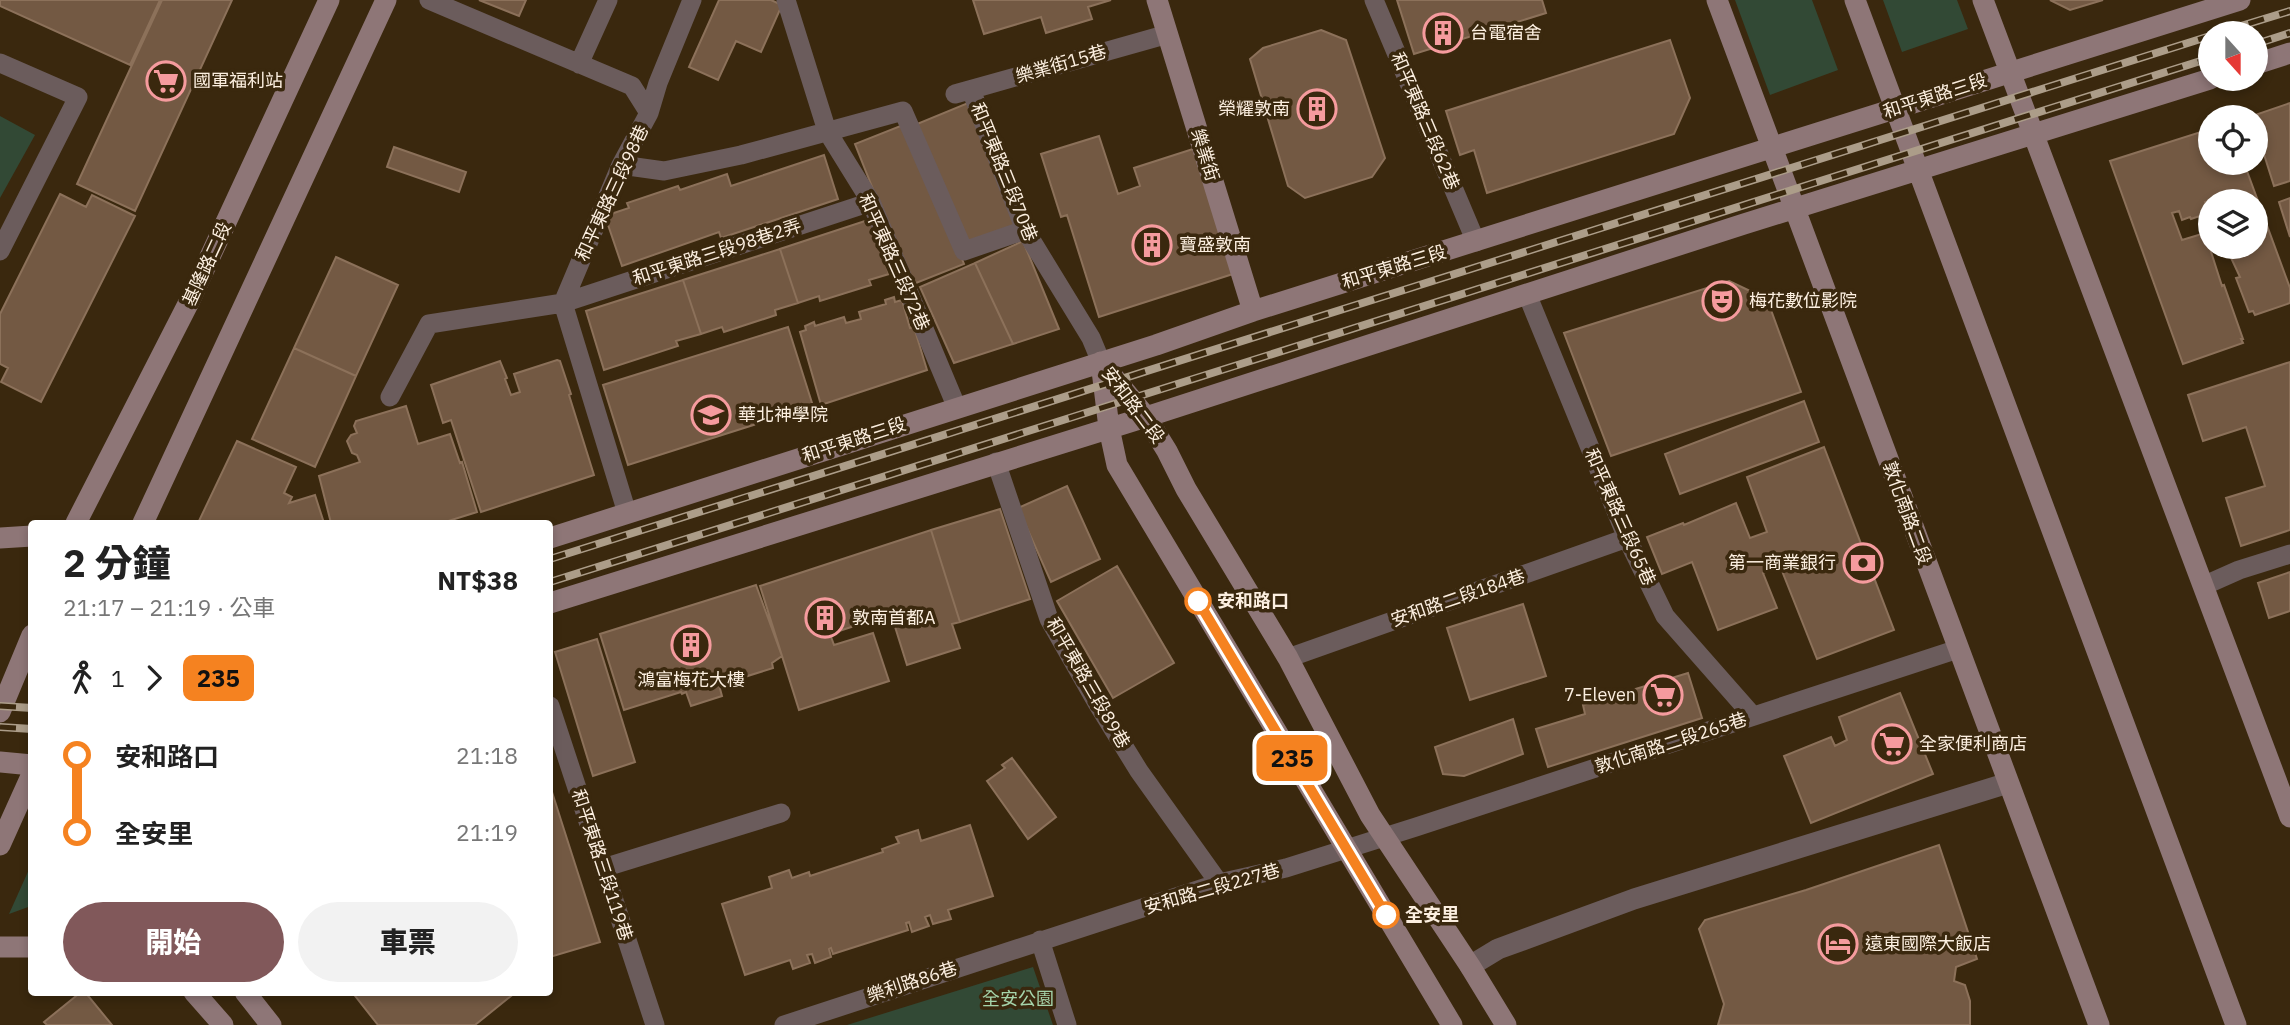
<!DOCTYPE html>
<html lang="zh-TW">
<head>
<meta charset="utf-8">
<style>
  :root { --surface:#fff; --page:#f2f2f2; --text:#222; --muted:#767676; --accent:#81585a }
  body { margin:0; font-family:"IBM Plex Sans","Noto Sans TC",sans-serif; background:var(--page); color:var(--text); height:100vh; display:flex; flex-direction:column; font-size:26px; white-space:nowrap }
  * { box-sizing:border-box; margin:0 }
  p { font-size:23px; color:var(--muted) }
  .icon { flex:none; width:38px; height:38px; fill:none; stroke:currentColor; stroke-width:2; stroke-linecap:round; stroke-linejoin:round }
  .map { position:relative; flex:1; overflow:hidden }
  .side { position:absolute; left:28px; top:520px; width:525px; height:476px; display:flex; flex-direction:column; background:var(--surface); border-radius:7px; box-shadow:0 4px 10px #0003 }
  .side>* { flex:none }
  .badge { padding:0 14px; border-radius:10px; font-size:24px; line-height:46px }
  .needle { width:46px; rotate:159deg }
  .controls { position:absolute; left:2198px; top:21px; display:grid; gap:14px }
  .controls a { display:grid; place-items:center; width:70px; height:70px; border-radius:50%; background:var(--surface); box-shadow:0 4px 10px #0003; font-size:35px }
  .map>.badge { position:absolute; translate:-50% -50%; box-shadow:0 0 0 4px #fff }
  .legs { display:flex; align-items:center; gap:10px; height:77px; padding:0 35px; font-size:23px }
  .legs p { margin-inline-start:auto }
  .overview { display:flex; align-items:center; justify-content:space-between; height:119px; padding:0 35px }
  h1 { font-size:38px; font-weight:800; line-height:52px }
  .button { display:flex; gap:14px; margin-top:auto; padding:14px 35px }
  .button a { flex:1; height:80px; border-radius:42px; background:var(--accent); color:#fff; font-size:28px; font-weight:800; line-height:80px; text-align:center }
  .button a+a { background:var(--page); color:var(--text) }
  ul { padding:0 35px; list-style:none }
  li { display:flex; align-items:center; gap:24px; height:77px; font-size:26px }
  li i { display:grid; place-items:center; width:10px; height:100%; margin:0 9px; background:currentColor }
  li i::after { content:''; width:18px; height:18px; margin:-9px; border:5px solid; border-radius:50%; background:var(--surface) }
  li p { margin-inline-start:auto }
  li:first-child i { background:linear-gradient(#0000 50%,currentColor 0) }
  li:last-child i { background:linear-gradient(currentColor 50%,#0000 0) }
  .map>svg:first-child { display:block }
  .green { fill:#324935 }
  .building { fill:#735943; stroke:#8c715a; stroke-width:2 }
  .lines { fill:none; stroke-linecap:round; stroke-linejoin:round }
  .lane { stroke:#6b5c5c; stroke-width:19 }
  .street { stroke:#6b5c5c; stroke-width:21 }
  .secondary { stroke:#8e7677; stroke-width:21 }
  .rail-casing { stroke:#ac9d89; stroke-width:8 }
  .rail { stroke:#3a280e; stroke-width:5; stroke-dasharray:16; stroke-linecap:butt }
  .line-1-casing { stroke:#fff; stroke-width:16 }
  .line-1 { stroke:#f58220; stroke-width:10 }
  .stop-1-dot { fill:#fff; stroke:#f58220; stroke-width:3.5 }
  .labels { text-anchor:middle; stroke-width:7; stroke-linejoin:round; paint-order:stroke }
  .poi-label { font-size:18px; fill:#fcefe0; stroke:#3a280e; text-anchor:start }
  .street-label { font-size:18px; fill:#fcefe0; stroke:#3a280e }
  .stop-label { font-size:18px; font-weight:bold; fill:#fcefe0; stroke:#3a280e; text-anchor:start }
  .park-label { font-size:18px; fill:#a5d4ab; stroke:#3a280e }
</style>
</head>
<body>
<div class="map">
<svg width="2290" height="1025" viewBox="0 0 2290 1025">
  <rect width="100%" height="100%" fill="#3a280e"/>
  <path class="green" d="M1735,0H1812L1838,70L1770,95Z
    M1883,0H1957L1968,29L1902,52Z
    M0,116L35,135L0,198Z
    M31,865V906L9,914Z
    M1033,967L1053,1025H847Z"/>
  <path class="building" d="M0,0H160L130,65L0,6Z
    M162,0H232L135,211L77,184Z
    M479,0H526L519,16Z
    M719,0H771L782,5L761,52L736,41L718,80L689,67Z
    M973,0H1111L1088,7L1092,19L1046,33L1041,17L984,34Z
    M1397,0H1542L1546,13L1414,54Z
    M2050,0H2103L2070,10Z
    M1321,30L1346,40L1385,158L1372,177L1305,198L1288,186L1250,59L1263,48Z
    M1670,40L1690,98L1674,134L1487,193L1474,150L1460,155L1446,111Z
    M968,103L1019,224L965,248L917,124Z
    M2290,103V181L2274,186L2256,129V117L2252,116Z
    M908,123L964,264L911,285L855,144Z
    M2210,129V163H2244L2290,288V303L2255,315L2253,311L2249,312L2236,278L2240,277L2226,247H2256V201H2218L2216,198L2205,202L2209,213L2191,219L2190,217L2182,220L2179,211L2172,213L2182,240L2205,233L2222,286L2224,285L2243,339H2241L2243,343L2183,364L2110,161Z
    M1099,136L1118,194L1140,186L1134,168L1196,148L1236,273L1099,317L1067,215L1061,217L1041,154Z
    M394,147L466,172L459,192L387,167Z
    M824,155L838,199L721,238L719,232L622,266L605,216L629,208L627,203L678,186L680,190L727,174L731,186Z
    M60,194L86,207L92,195L135,216L41,402L1,382L8,368L0,364V314Z
    M2290,198V237L2279,202Z
    M871,219L889,274L869,280L871,285L820,301L819,296L798,303L780,249Z
    M1023,241L1059,329L1013,344L975,263Z
    M780,249L798,303L775,310L776,315L724,332L722,327L701,334L683,280Z
    M336,257L398,285L356,376L294,348Z
    M975,263L1013,344L954,363L920,287Z
    M683,280L701,334L676,341L678,346L604,370L586,311Z
    M1729,281L1767,299L1801,392L1611,456L1564,333Z
    M894,297L895,302L902,300L910,328L914,327L927,370L821,405L800,332L806,330L805,326L814,322L815,326L844,317L846,323L861,319L859,312L886,304L885,300Z
    M788,327L813,406L628,465L603,385Z
    M294,348L356,376L315,467L252,439Z
    M557,360L560,361L571,394L569,395L594,475L481,512L451,420L443,423L431,385L500,361L507,378L505,379L511,395L520,392L514,374Z
    M2290,362V530L2241,546L2226,498L2265,486L2246,427L2203,441L2188,395Z
    M1804,401L1819,442L1680,494L1665,454Z
    M406,406L418,444L450,434L460,463L462,462L477,512L442,523H331L319,476L360,462L357,455L352,453L347,441L351,435L357,433L354,426L356,421Z
    M237,441L296,467L284,493L292,497L289,503L315,495L324,523H198Z
    M1824,447L1894,630L1817,659L1780,566L1763,573L1777,608L1718,630L1692,562L1662,574L1647,537L1683,523L1684,525L1736,503L1750,538L1767,532L1747,477Z
    M1067,486L1100,559L1051,582L1018,508Z
    M1000,509L1030,599L960,622L931,530Z
    M931,530L960,622L952,624L960,648L907,665L891,614L830,634L834,645L873,633L889,681L799,710L760,586Z
    M1117,566L1174,663L1113,698L1057,601Z
    M2290,572V611L2269,618L2258,583Z
    M756,585L782,656L772,663L773,668L719,685L722,696L691,706L686,692L682,694L681,692L624,710L600,634Z
    M1523,604L1546,676L1470,700L1447,628Z
    M597,639L635,762L593,776L555,652Z
    M1688,673L1702,718L1548,767L1536,729L1585,714L1583,705Z
    M1900,693L1933,774L1811,823L1784,756L1831,737L1835,746L1847,740L1839,717Z
    M1513,719L1523,754L1464,776L1443,774L1435,747Z
    M1012,758L1056,817L1028,839L987,781L1005,768L1002,765Z
    M552,792L600,942L550,957V793Z
    M970,825L993,896L948,910L951,919L933,924L930,915L925,917L929,926L912,932L909,922L906,923L908,930L833,954L831,948L829,949L831,957L815,963L812,954L807,955L810,963L793,969L790,960L745,975L722,904L772,888L769,877L789,870L792,878L809,872L810,876L883,852L882,849L899,843L896,837L918,830L921,841Z
    M1939,845L1977,959L1956,967L1954,981L1965,985L1970,1001V1025H1718L1724,1004L1699,929L1705,920L1806,890Z
    M81,992H85L112,1025H47L44,1022Z
    M352,992H516L475,1025H378Z"/>
  <g class="lines">
    <path class="lane" d="M429,0L632,86L649,113L621,165L563,303L627,513
      M786,0L827,131L871,202L957,408
      M1374,0L1476,242
      M0,63L78,97L0,251
      M579,64L608,0
      M971,90L1025,230L1091,338L1101,362
      M955,94L1168,34
      M649,113L658,83L692,0
      M621,165L664,171L741,155L903,111L964,251L1025,230
      M1527,294L1627,538L1665,616L1753,716
      M390,397L429,324L563,303L871,202
      M996,462L1049,619L1097,703L1139,771L1219,883
      M2203,586L2239,570L2290,554
      M1288,658L1627,538
      M550,706L655,1025
      M603,868L781,813
      M1040,940L1067,1025
      M784,1025L1219,883L1286,868L1416,827L1958,649"/>
    <path class="street" d="M1470,966L1498,949L1634,899L2008,783"/>
    <path class="secondary" d="M1157,0L1253,311
      M1717,0L2099,1025
      M1855,0L2236,1025
      M1983,0L2290,817
      M2256,64L2290,53
      M1101,362L1146,417L1167,451L1186,489L1288,658L1370,815L1470,966L1506,1025
      M1101,362L1109,428L1117,465L1452,1025
      M76,523L189,302L329,0
      M143,523L386,0
      M0,538L32,536
      M550,538L1156,345L1253,311L2240,0
      M550,603L1146,417L1744,224L2210,79
      M0,712L32,635
      M0,762L32,765
      M0,845L32,774
      M0,947H32
      M194,992L223,1025
      M245,992L271,1025"/>
    <g class="rail-casing">
      <path id="rail" d="M2218,33L2290,11
        M2256,44L2290,33
        M550,559L2210,36
        M550,582L2210,58
        M0,706L32,708
        M0,727L32,729"/>
    </g>
    <use href="#rail" class="rail"/>
  </g>
  <g class="lines">
    <g class="line-1-casing">
      <path id="line-1" d="M1198,601L1386,915"/>
    </g>
    <use href="#line-1" class="line-1"/>
  </g>
  <defs>
    <g id="building-ring" transform="scale(2.0125)"><circle r="9.5" fill="#3a280e" stroke="#f59b9e" stroke-width="1.5"/><path d="M-4-6H4V6H1V3H-1V6H-4ZM-2.5-4.3h1.7v1.8h-1.7ZM.8-4.3h1.7v1.8H.8ZM-2.5-1h1.7V.8h-1.7ZM.8-1h1.7V.8H.8Z" fill="#f59b9e"/></g>
    <g id="supermarket-ring" transform="scale(2.0125)"><circle r="9.5" fill="#3a280e" stroke="#f59b9e" stroke-width="1.5"/><path d="M-6-5.5h2.5l.6 2H6L4.5 2H-2.5L-4.4-4H-6ZM-1.5 3.2a1.3 1.3 0 1 0 .1 0ZM3 3.2a1.3 1.3 0 1 0 .1 0Z" fill="#f59b9e"/></g>
    <g id="theatre-ring" transform="scale(2.0125)"><circle r="9.5" fill="#3a280e" stroke="#f59b9e" stroke-width="1.5"/><path d="M-5-5.5Q0-4 5-5.5V0Q5 5 0 6Q-5 5-5 0ZM-3.3-2.5H-1v1.5H-3.3ZM1-2.5H3.3v1.5H1ZM-2.8 1Q0 5.5 2.8 1Z" fill="#f59b9e"/></g>
    <g id="school-ring" transform="scale(2.0125)"><circle r="9.5" fill="#3a280e" stroke="#f59b9e" stroke-width="1.5"/><path d="M0-5L7-2L0 1L-7-2ZM-4 1L0 2.5L4 1V4Q0 6-4 4Z" fill="#f59b9e"/></g>
    <g id="bank-ring" transform="scale(2.0125)"><circle r="9.5" fill="#3a280e" stroke="#f59b9e" stroke-width="1.5"/><path d="M-6-4H6V4H-6ZM0-2.3a2.3 2.3 0 1 0 0 4.6a2.3 2.3 0 1 0 0-4.6Z" fill="#f59b9e"/></g>
    <g id="hotel-ring" transform="scale(2.0125)"><circle r="9.5" fill="#3a280e" stroke="#f59b9e" stroke-width="1.5"/><path d="M-6-4.5h1.5V1H6V5H4.5V3h-9V5H-6ZM-4 0a1.8 1.8 0 1 1 3.6 0ZM.5 0V-2.5h3Q6-2.5 6 0Z" fill="#f59b9e"/></g>
  </defs>
  <g fill-rule="evenodd">
    <use href="#building-ring" x="1443" y="33"/>
    <use href="#supermarket-ring" x="166" y="81"/>
    <use href="#building-ring" x="1317" y="109"/>
    <use href="#building-ring" x="1152" y="245"/>
    <use href="#theatre-ring" x="1722" y="301"/>
    <use href="#school-ring" x="711" y="415"/>
    <use href="#bank-ring" x="1863" y="563"/>
    <use href="#building-ring" x="825" y="618"/>
    <use href="#building-ring" x="691" y="645"/>
    <use href="#supermarket-ring" x="1663" y="695"/>
    <use href="#supermarket-ring" x="1892" y="744"/>
    <use href="#hotel-ring" x="1838" y="944"/>
  </g>
  <g class="stop-1-dot">
    <circle cx="1198" cy="601" r="12"/>
    <circle cx="1386" cy="915" r="12"/>
  </g>
  <g class="labels">
    <g class="poi-label">
      <text x="1470" y="39">台電宿舍</text>
      <text x="193" y="87">國軍福利站</text>
      <text x="1290" y="115" text-anchor="end">榮耀敦南</text>
      <text x="1179" y="251">寶盛敦南</text>
      <text x="1749" y="307">梅花數位影院</text>
      <text x="738" y="421">華北神學院</text>
      <text x="1836" y="569" text-anchor="end">第一商業銀行</text>
      <text x="852" y="624">敦南首都A</text>
      <text x="691" y="686" text-anchor="middle">鴻富梅花大樓</text>
      <text x="1636" y="701" text-anchor="end">7-Eleven</text>
      <text x="1919" y="750">全家便利商店</text>
      <text x="1865" y="950">遠東國際大飯店</text>
    </g>
    <g class="street-label">
      <text transform="translate(1061 64) rotate(-16)" y="6">樂業街15巷</text>
      <text transform="translate(1935 96) rotate(-18)" y="6">和平東路三段</text>
      <text transform="translate(1425 121) rotate(67)" y="6">和平東路三段62巷</text>
      <text transform="translate(1205 155) rotate(73)" y="6">樂業街</text>
      <text transform="translate(1004 172) rotate(68)" y="6">和平東路三段70巷</text>
      <text transform="translate(612 193) rotate(-65)" y="6">和平東路三段98巷</text>
      <text transform="translate(717 252) rotate(-18)" y="6">和平東路三段98巷2弄</text>
      <text transform="translate(894 262) rotate(66)" y="6">和平東路三段72巷</text>
      <text transform="translate(207 264) rotate(-65)" y="6">基隆路二段</text>
      <text transform="translate(1394 267) rotate(-17)" y="6">和平東路三段</text>
      <text transform="translate(1133 405) rotate(53)" y="6">安和路二段</text>
      <text transform="translate(854 440) rotate(-18)" y="6">和平東路三段</text>
      <text transform="translate(1907 513) rotate(70)" y="6">敦化南路二段</text>
      <text transform="translate(1620 517) rotate(66)" y="6">和平東路三段65巷</text>
      <text transform="translate(1458 598) rotate(-19)" y="6">安和路二段184巷</text>
      <text transform="translate(1088 683) rotate(60)" y="6">和平東路三段89巷</text>
      <text transform="translate(1671 743) rotate(-18)" y="6">敦化南路二段265巷</text>
      <text transform="translate(602 865) rotate(72)" y="6">和平東路三段119巷</text>
      <text transform="translate(1212 889) rotate(-16)" y="6">安和路二段227巷</text>
      <text transform="translate(912 982) rotate(-18)" y="6">樂利路86巷</text>
    </g>
    <g class="stop-label">
      <text x="1217" y="607">安和路口</text>
      <text x="1405" y="921">全安里</text>
    </g>
    <g class="park-label">
      <text x="1018" y="1005">全安公園</text>
    </g>
  </g>
</svg>
<div class="controls">
<a><svg class="needle" viewBox="-14 -14 28 28"><path d="M0-13l5 13h-10z" fill="#e53935"/><path d="M0 13l5-13h-10z" fill="#767676"/></svg></a>
<a><svg class="icon" aria-label="locate" viewBox="0 0 24 24"><circle cx="12" cy="12" r="6"/><path d="M12 2v4M12 18v4M2 12h4M18 12h4"/></svg></a>
<a><svg class="icon" aria-label="layers" viewBox="0 0 24 24"><path d="M12 4l9 5-9 5-9-5zM3 14l9 5 9-5"/></svg></a>
</div>
<b class="badge" style="left:1292px;top:758px;background:#f58220;color:#111">235</b>
<section class="side">
<div class="overview"><div><h1>2 分鐘</h1><p>21:17 – 21:19 · 公車</p></div><b>NT$38</b></div>
<div class="legs"><svg class="icon" aria-label="walk" viewBox="0 0 24 24"><circle cx="13" cy="4" r="2"/><path d="M13 8l-2 6 4 7M11 14l-3 7M7 12l3-4h3l4 4"/></svg>1<svg class="icon" aria-label="forward" viewBox="0 0 24 24"><path d="M9 5l7 7-7 7"/></svg><b class="badge" style="background:#f58220;color:#111">235</b></div>
<ul>
<li><i style="color:#f58220"></i><b>安和路口</b><p>21:18</p></li>
<li><i style="color:#f58220"></i><b>全安里</b><p>21:19</p></li>
</ul>
<div class="button"><a>開始</a><a>車票</a></div>
</section>
</div>
</body>
</html>
